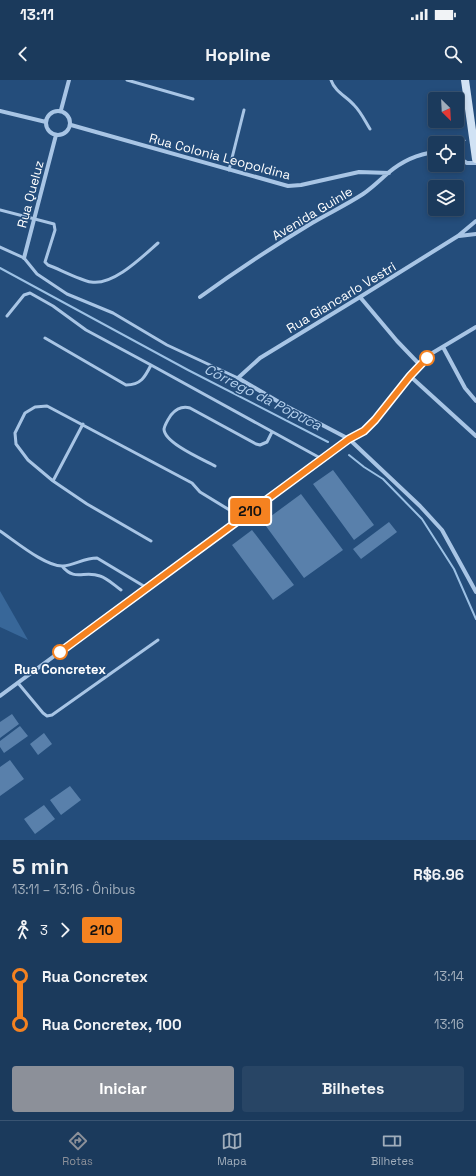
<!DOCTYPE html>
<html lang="pt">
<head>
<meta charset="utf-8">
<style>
  :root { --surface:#1b3a5c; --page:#284565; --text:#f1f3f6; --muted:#a0adbb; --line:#395472; --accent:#8c9099 }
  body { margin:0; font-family:"Space Grotesk",sans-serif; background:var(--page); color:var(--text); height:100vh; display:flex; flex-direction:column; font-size:15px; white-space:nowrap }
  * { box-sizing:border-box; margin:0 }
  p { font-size:13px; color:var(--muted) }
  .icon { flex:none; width:22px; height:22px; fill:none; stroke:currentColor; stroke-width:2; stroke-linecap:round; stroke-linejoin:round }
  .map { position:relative; height:760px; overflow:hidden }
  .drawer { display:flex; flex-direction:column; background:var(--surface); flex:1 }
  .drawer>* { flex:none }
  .badge { padding:0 8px; border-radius:3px; font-size:14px; line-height:26px }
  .needle { width:26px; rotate:156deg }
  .buttons { position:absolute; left:428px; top:12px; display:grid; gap:8px }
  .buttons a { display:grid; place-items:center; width:36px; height:36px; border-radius:4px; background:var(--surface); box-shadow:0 2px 6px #0003,0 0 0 1px var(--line); font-size:20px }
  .map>.badge { position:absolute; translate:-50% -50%; box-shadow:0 0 0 2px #fff }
  .legs { display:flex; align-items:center; gap:6px; height:44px; padding:0 12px; font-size:13px }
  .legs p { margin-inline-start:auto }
  .overview { display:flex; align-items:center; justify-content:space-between; height:68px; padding:0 12px }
  h1 { font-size:22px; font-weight:700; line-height:30px }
  .cta { display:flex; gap:8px; margin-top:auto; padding:8px 12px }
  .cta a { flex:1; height:46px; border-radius:4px; background:var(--accent); color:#fff; font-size:16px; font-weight:700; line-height:46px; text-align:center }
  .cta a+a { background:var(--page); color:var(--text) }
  ul { padding:0 12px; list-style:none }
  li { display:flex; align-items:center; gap:14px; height:48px; font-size:15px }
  li i { display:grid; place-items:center; width:6px; height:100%; margin:0 5px; background:currentColor }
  li i::after { content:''; width:10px; height:10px; margin:-5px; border:3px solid; border-radius:50%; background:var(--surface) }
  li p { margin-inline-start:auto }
  li:first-child i { background:linear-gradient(#0000 50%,currentColor 0) }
  li:last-child i { background:linear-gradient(currentColor 50%,#0000 0) }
  .status { display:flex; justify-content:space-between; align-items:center; height:28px; padding:0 20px; background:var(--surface); direction:ltr }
  .status svg { height:11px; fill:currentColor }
  header { display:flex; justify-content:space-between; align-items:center; height:52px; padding:0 12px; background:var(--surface); font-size:18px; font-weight:700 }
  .tab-bar { display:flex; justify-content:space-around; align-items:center; height:56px; border-top:1px solid var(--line); background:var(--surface); font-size:11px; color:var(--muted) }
  .tab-bar a { display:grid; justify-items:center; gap:2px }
  .tab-bar .on { color:var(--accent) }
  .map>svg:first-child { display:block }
  .green { fill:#386799 }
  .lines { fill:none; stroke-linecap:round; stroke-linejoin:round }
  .stream { stroke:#9cc1e5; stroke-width:2 }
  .building { fill:#5980ab }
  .path { stroke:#a8c5e5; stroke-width:1; stroke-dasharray:2 3; stroke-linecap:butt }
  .service { stroke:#a8c5e5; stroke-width:3 }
  .minor { stroke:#a8c5e5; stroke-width:4 }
  .secondary { stroke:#d1e2f4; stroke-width:8 }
  .line-1-casing { stroke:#fff; stroke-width:9 }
  .line-1 { stroke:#f58220; stroke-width:6 }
  .stop-1-dot { fill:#fff; stroke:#f58220; stroke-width:2 }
  .labels { text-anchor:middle; stroke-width:3; stroke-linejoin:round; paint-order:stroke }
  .street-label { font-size:13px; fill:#fff; stroke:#244d7b }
  .stop-label { font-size:13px; font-weight:bold; fill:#fff; stroke:#244d7b }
  .water-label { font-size:14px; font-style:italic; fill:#b3cfec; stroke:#244d7b }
</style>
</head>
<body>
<div class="status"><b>13:11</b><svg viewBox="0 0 49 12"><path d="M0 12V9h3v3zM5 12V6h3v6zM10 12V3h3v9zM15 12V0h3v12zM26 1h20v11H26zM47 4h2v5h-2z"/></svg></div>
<header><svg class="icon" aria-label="back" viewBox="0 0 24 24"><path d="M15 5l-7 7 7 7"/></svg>Hopline<svg class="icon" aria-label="search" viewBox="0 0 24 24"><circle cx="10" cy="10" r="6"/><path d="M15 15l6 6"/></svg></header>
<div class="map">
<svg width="476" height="760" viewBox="0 0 476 760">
  <rect width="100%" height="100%" fill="#244d7b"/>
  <path class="green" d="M0,511L28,560L0,547Z"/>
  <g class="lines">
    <path class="stream" d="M0,188L188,290L328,362
      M349,375L364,387L383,399L422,439L454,489L476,539"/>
  </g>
  <path class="building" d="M333,390L374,445L354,460L313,404Z
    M301,414L343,470L304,498L263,442Z
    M389,442L397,452L361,479L353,469Z
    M252,450L294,505L273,520L232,465Z
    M12,634L19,644L0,658V642Z
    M20,646L28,656L4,673L0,667V661Z
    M44,653L52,664L38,675L30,664Z
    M10,680L24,699L0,716V687Z
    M70,706L81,720L61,735L50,720Z
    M44,725L55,739L35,754L24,739Z"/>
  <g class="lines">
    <path class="path" d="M457,66L466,60"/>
    <path class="service" d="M127,0L193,19
      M331,0C335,12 346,16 354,25C361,32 365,41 370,49
      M229,90L244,30
      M0,130L54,144L55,150L45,182L48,185C59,189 80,200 91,202C113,206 142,177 158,163
      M0,167L24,178L37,194L67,214L113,233L167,265L238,298
      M7,236L24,215L30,213L53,226L86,250L151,285L322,379
      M45,258L126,305C141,305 145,297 151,285
      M215,386C204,380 164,363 164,349C165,344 169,338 171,335C176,329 183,326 190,328L256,364L260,365L267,362L272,352
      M53,401L83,344
      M0,451C15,461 46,487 63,486C75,485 84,478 97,478L147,508
      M151,461L87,424L53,401L28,380L16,364L15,353L25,333L35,327L47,326L192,403L200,412L241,437
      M62,486C75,502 84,490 100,496C107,498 114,505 121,510
      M18,603L43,633L47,636L52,635L158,560"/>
    <path class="minor" d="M61,30L69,0
      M46 43a12 12 0 1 1 24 0a12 12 0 1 1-24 0Z
      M0,31L46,42
      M71,45L288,106L301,105L359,92L389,93
      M457,77L467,83H476
      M476,141L458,156L360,217L260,278L238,298L284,325L349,359L420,426L442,450L476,512
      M459,156L476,154
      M24,178L56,55
      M200,217C236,191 274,166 312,143C329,133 346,125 363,114C372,108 380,100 388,93C401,82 418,74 435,72
      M360,217L397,261L420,285
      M443,267L465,308L476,321
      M410,296L476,356
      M0,616L349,359L364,351L375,340L410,296L429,275L476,247"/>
    <path class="secondary" d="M465,0L476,79"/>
  </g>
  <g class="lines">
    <g class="line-1-casing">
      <path id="line-1" d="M60,572L349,359L364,351L375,340L410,296L427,278"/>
    </g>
    <use href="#line-1" class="line-1"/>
  </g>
  <g class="stop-1-dot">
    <circle cx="427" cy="278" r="7"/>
    <circle cx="60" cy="572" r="7"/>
  </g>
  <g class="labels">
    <g class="street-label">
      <text transform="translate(220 76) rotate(15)" y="5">Rua Colonia Leopoldina</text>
      <text transform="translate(30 114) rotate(-75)" y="5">Rua Queluz</text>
      <text transform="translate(312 133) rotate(-31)" y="5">Avenida Guinle</text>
      <text transform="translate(341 217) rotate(-31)" y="5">Rua Giancarlo Vestri</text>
    </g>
    <g class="stop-label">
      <text x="60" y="594">Rua Concretex</text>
    </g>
    <g class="water-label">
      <text transform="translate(263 317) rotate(27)" y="5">Córrego da Popuca</text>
    </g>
  </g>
</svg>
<div class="buttons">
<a><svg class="needle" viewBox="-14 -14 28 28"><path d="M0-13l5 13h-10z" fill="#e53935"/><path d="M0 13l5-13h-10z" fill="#a0adbb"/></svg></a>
<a><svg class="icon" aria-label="locate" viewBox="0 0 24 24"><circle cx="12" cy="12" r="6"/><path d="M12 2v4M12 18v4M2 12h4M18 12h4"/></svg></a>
<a><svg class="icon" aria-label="layers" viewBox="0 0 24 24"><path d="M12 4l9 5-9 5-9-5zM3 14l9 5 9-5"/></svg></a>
</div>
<b class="badge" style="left:250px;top:431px;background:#f58220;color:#111">210</b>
</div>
<section class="drawer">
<div class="overview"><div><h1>5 min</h1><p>13:11 – 13:16 · Ônibus</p></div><b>R$6.96</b></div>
<div class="legs"><svg class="icon" aria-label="walk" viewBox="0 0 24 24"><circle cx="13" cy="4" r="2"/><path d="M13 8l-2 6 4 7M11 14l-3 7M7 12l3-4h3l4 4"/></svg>3<svg class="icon" aria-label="forward" viewBox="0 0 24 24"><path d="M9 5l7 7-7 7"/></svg><b class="badge" style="background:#f58220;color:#111">210</b></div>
<ul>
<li><i style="color:#f58220"></i><b>Rua Concretex</b><p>13:14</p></li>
<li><i style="color:#f58220"></i><b>Rua Concretex, 100</b><p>13:16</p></li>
</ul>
<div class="cta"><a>Iniciar</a><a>Bilhetes</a></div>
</section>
<nav class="tab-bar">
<a class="on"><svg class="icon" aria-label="directions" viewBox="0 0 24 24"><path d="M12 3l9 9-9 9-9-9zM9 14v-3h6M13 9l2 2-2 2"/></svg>Rotas</a>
<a><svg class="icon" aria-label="map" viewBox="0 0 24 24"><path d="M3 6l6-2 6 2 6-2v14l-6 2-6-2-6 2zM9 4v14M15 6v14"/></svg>Mapa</a>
<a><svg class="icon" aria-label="tickets" viewBox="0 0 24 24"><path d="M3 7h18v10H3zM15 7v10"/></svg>Bilhetes</a>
</nav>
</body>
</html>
